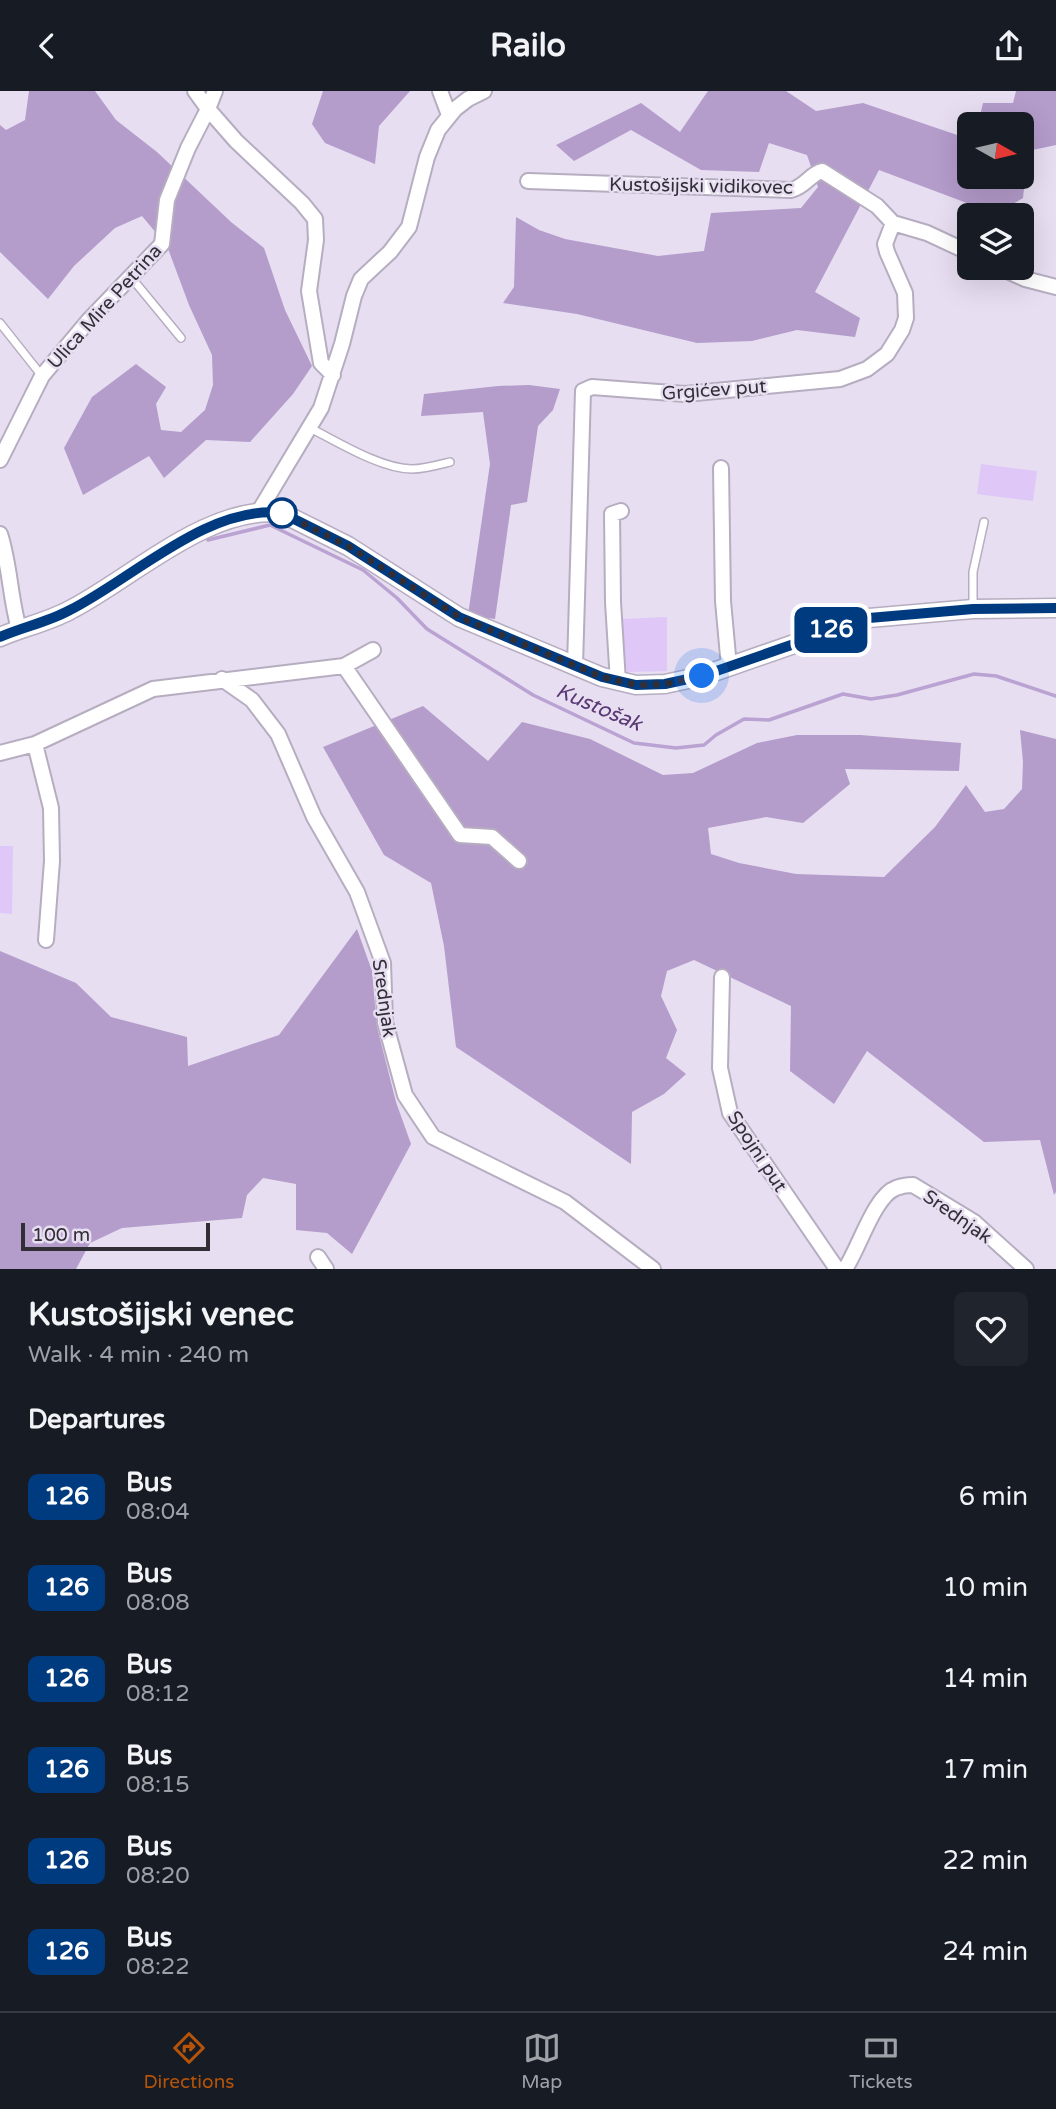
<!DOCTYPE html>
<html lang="en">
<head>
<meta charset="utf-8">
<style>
  :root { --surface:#171b24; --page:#20242c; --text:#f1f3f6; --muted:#9ea1a6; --line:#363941; --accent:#b45309 }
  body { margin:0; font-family:"Varela Round",sans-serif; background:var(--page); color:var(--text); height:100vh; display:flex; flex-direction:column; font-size:26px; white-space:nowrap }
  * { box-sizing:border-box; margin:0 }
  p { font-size:23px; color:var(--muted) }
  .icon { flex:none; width:38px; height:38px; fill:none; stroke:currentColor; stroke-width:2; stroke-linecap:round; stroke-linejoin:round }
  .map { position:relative; height:1178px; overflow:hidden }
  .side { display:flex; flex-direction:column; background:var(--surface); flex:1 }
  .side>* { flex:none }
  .badge { padding:0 14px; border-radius:10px; font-size:24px; line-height:46px }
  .needle { width:46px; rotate:98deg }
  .buttons { position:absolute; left:957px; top:21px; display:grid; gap:14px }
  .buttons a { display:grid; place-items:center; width:77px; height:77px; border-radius:10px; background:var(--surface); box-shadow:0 7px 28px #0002; font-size:35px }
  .scale { position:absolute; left:21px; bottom:18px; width:189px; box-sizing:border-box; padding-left:7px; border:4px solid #322e36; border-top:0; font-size:19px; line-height:24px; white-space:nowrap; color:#322e36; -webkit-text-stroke:5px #e7def1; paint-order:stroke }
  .you { position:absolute; width:35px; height:35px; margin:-18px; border:5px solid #fff; border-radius:50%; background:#1a73e8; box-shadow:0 0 0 10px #1a73e833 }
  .map>.badge { position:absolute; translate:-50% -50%; box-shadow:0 0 0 4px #fff }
  h2 { padding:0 28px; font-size:26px; line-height:63px }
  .round { display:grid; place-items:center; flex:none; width:74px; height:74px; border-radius:10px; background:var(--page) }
  .overview { display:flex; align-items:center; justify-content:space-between; height:119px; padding:0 28px }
  h1 { font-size:33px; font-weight:700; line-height:52px }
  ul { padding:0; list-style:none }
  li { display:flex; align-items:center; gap:21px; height:91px; padding:0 28px }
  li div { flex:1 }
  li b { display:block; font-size:26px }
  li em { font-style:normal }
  li .badge { min-width:77px; font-weight:700; text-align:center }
  header { display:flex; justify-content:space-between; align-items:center; height:91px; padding:0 28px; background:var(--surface); font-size:32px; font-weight:700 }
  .menu { display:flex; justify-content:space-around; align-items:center; height:98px; border-top:2px solid var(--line); background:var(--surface); font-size:19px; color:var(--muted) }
  .menu a { display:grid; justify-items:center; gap:4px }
  .menu .selected { color:var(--accent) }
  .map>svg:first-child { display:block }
  .green { fill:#dfc7f7 }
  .forest { fill:#b49ccb }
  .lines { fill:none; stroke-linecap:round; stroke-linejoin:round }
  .stream { stroke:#baa2d2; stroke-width:3.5 }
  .service-casing { stroke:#b6adc0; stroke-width:10 }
  .minor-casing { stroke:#b6adc0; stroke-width:18 }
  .tertiary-casing { stroke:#b6adc0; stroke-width:21 }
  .service { stroke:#fff; stroke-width:7 }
  .minor { stroke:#fff; stroke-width:14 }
  .tertiary { stroke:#fff; stroke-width:18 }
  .line-casing { stroke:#fff; stroke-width:16 }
  .line { stroke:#003b80; stroke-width:10 }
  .walk { stroke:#322e36; stroke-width:7; stroke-dasharray:0 12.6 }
  .stop-dot { fill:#fff; stroke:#003b80; stroke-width:3.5 }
  .labels { text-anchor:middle; stroke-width:5; stroke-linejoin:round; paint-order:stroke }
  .street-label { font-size:19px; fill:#322e36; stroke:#e7def1 }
  .water-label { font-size:21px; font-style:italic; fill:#5a3974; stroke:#e7def1 }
</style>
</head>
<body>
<header><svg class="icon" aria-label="back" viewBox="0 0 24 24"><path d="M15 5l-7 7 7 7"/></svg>Railo<svg class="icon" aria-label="share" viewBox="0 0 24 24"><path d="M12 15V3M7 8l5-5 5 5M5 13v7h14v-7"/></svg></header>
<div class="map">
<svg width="1056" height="1178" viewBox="0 0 1056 1178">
  <rect width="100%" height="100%" fill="#e7def1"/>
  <path class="green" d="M981,373L1037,380L1033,410L977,403Z
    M667,526V580L627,581L622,554V528Z
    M0,755H13L12,823L0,822Z"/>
  <path class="forest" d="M29,0H95L116,29L157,61L231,131L264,157L285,219L312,275L293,303L250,351L206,349L164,387L149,365L83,404L64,357L92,306L136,273L166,296L156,313L161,339L181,341L205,319L213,294L212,264L189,214L167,155L142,125L115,137L74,175L48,208L0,161V34L6,39L25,29Z
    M323,0H410L379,35L375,73L325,52L312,33Z
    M708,0H786L816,20L863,12L969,48L970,86H1022V33H978L983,12H1013L1016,0H1056V54L1028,60L1023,107L996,123L879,79L815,201L860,227L855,246L797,239L752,250L697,252L577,223L503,212L514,196L516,126L539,139L565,148L658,165L704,160L711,122L801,117L818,96L807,64L769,52L759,81L701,79L631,39L574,70L556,54L641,12L680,41Z
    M529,294L560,298L553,319L538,335L527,411L511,414L495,528L468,524L490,373L483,321L421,325L424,303L498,295Z
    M423,615L488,670L522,631L590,648L663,684L693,682L757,652L797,644H860L961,652L959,680L845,678L850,693L803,732L766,726L708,737L711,763L739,772L796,783L884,786L935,736L966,694L985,721L1004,718L1022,698L1023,671L1020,639L1056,648V1101L1054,1104L1040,1049L984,1051L867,960L834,1013L790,980L791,915L694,869L667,880L661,905L677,939L666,967L686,983L664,1003L632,1021L631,1073L456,956L444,855L431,792L384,764L323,656Z
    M357,838L372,880L377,936L396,1011L411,1053L352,1163L327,1142L296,1139V1093L263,1087L247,1104L242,1127L122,1137L90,1152L76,1178H0V860L76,892L111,926L187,946L188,975L279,944Z"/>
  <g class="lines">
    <path class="stream" d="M208,449L270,434L363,479L397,507L427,538L533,604L634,652L676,657L704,654L716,644L744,628L769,629L843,603L871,608L897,604L974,583L996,585L1056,605"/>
    <g class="service-casing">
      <path id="service" d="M130,185L181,247
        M0,232L42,285
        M310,337C338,351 381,378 412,378C424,378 438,374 450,371
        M973,517V481L984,431"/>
    </g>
    <g class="minor-casing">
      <path id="minor" d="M215,0L208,18L236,50L302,112L315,128L316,149L309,200L321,272L333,284
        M440,0L449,24
        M528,90L791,99C805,96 810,83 822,80L877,115L893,132L927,142L970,162
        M1001,177L1025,188L1056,196
        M0,369L42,285L89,229L162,153L167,109L188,57L208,18L195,0
        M721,377L723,510L729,576
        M258,422L321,317L342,253L354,205L361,188L390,161L409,136L427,66L438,39L455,18L468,8L484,0
        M0,443C10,474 10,507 19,538
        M344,575L460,744L492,746L519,770
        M575,575L583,300L592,296L685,303L840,288L867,278L887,263L902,239L906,227L905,202L887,161L885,153L893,132
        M222,588L252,609L278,643L314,726L357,801L383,872L385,931L405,1004L433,1046L565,1111L653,1178
        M618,591L613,511L612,423L621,420
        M35,653L51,717L52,770L46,849
        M0,662L35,653L153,598L344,575L373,559
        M722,886L720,977L730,1022L837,1178
        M318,1166L326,1178
        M845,1178C859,1158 874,1105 896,1097C901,1095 907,1094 913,1094L974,1131L1026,1178"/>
    </g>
    <g class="tertiary-casing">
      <path id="tertiary" d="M0,546C23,536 48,531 70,519C131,488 209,413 282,422L348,455L459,526L602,586L636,594L665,593L702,585L869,527L973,518L1056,517"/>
    </g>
    <use href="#service" class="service"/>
    <use href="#minor" class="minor"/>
    <use href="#tertiary" class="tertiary"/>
  </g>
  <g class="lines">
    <g class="line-casing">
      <path id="line" d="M0,546C23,536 48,531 70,519C132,488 209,413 282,422L348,455L459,526L602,586L636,594L665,593L702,585L869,527L973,518L1056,517"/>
    </g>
    <use href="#line" class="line"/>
    <path class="walk" d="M282,422L348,455L459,526L602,586L636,594L665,593L702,585"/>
  </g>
  <circle class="stop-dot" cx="282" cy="422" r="14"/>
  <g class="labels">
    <g class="street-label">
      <text transform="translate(701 94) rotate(1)" y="7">Kustošijski vidikovec</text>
      <text transform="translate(104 215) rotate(-48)" y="7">Ulica Mire Petrina</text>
      <text transform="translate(714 298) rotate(-4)" y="7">Grgićev put</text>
      <text transform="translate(385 907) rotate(82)" y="7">Srednjak</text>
      <text transform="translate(758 1060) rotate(57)" y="7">Spojni put</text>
      <text transform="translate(958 1125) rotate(35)" y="7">Srednjak</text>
    </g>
    <g class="water-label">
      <text transform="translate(599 616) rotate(23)" y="7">Kustošak</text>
    </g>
  </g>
</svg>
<div class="buttons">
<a><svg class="needle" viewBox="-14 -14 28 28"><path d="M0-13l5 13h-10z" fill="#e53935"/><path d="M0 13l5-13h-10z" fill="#9ea1a6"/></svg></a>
<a><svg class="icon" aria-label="layers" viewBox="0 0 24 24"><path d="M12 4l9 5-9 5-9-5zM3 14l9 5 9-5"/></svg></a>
</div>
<div class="scale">100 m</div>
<div class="you" style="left:702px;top:585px"></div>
<b class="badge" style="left:831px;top:539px;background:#003b80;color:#fff">126</b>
</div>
<section class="side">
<div class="overview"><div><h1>Kustošijski venec</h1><p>Walk · 4 min · 240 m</p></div><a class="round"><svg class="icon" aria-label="heart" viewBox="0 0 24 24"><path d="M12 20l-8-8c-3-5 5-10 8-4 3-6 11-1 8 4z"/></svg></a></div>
<h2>Departures</h2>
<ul>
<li><span class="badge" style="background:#003b80;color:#fff">126</span><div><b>Bus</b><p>08:04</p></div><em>6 min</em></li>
<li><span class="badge" style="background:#003b80;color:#fff">126</span><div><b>Bus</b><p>08:08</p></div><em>10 min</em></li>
<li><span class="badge" style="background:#003b80;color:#fff">126</span><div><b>Bus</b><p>08:12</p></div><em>14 min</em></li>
<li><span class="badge" style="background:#003b80;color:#fff">126</span><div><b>Bus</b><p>08:15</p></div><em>17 min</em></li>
<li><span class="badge" style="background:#003b80;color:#fff">126</span><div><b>Bus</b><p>08:20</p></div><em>22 min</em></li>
<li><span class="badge" style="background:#003b80;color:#fff">126</span><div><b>Bus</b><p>08:22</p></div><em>24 min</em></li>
</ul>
</section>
<nav class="menu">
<a class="selected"><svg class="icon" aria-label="directions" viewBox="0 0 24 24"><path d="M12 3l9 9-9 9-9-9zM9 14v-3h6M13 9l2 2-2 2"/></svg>Directions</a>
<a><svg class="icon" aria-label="map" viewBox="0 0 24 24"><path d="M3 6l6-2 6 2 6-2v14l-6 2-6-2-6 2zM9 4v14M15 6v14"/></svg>Map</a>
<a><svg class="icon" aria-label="tickets" viewBox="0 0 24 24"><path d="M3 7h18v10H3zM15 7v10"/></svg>Tickets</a>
</nav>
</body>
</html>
